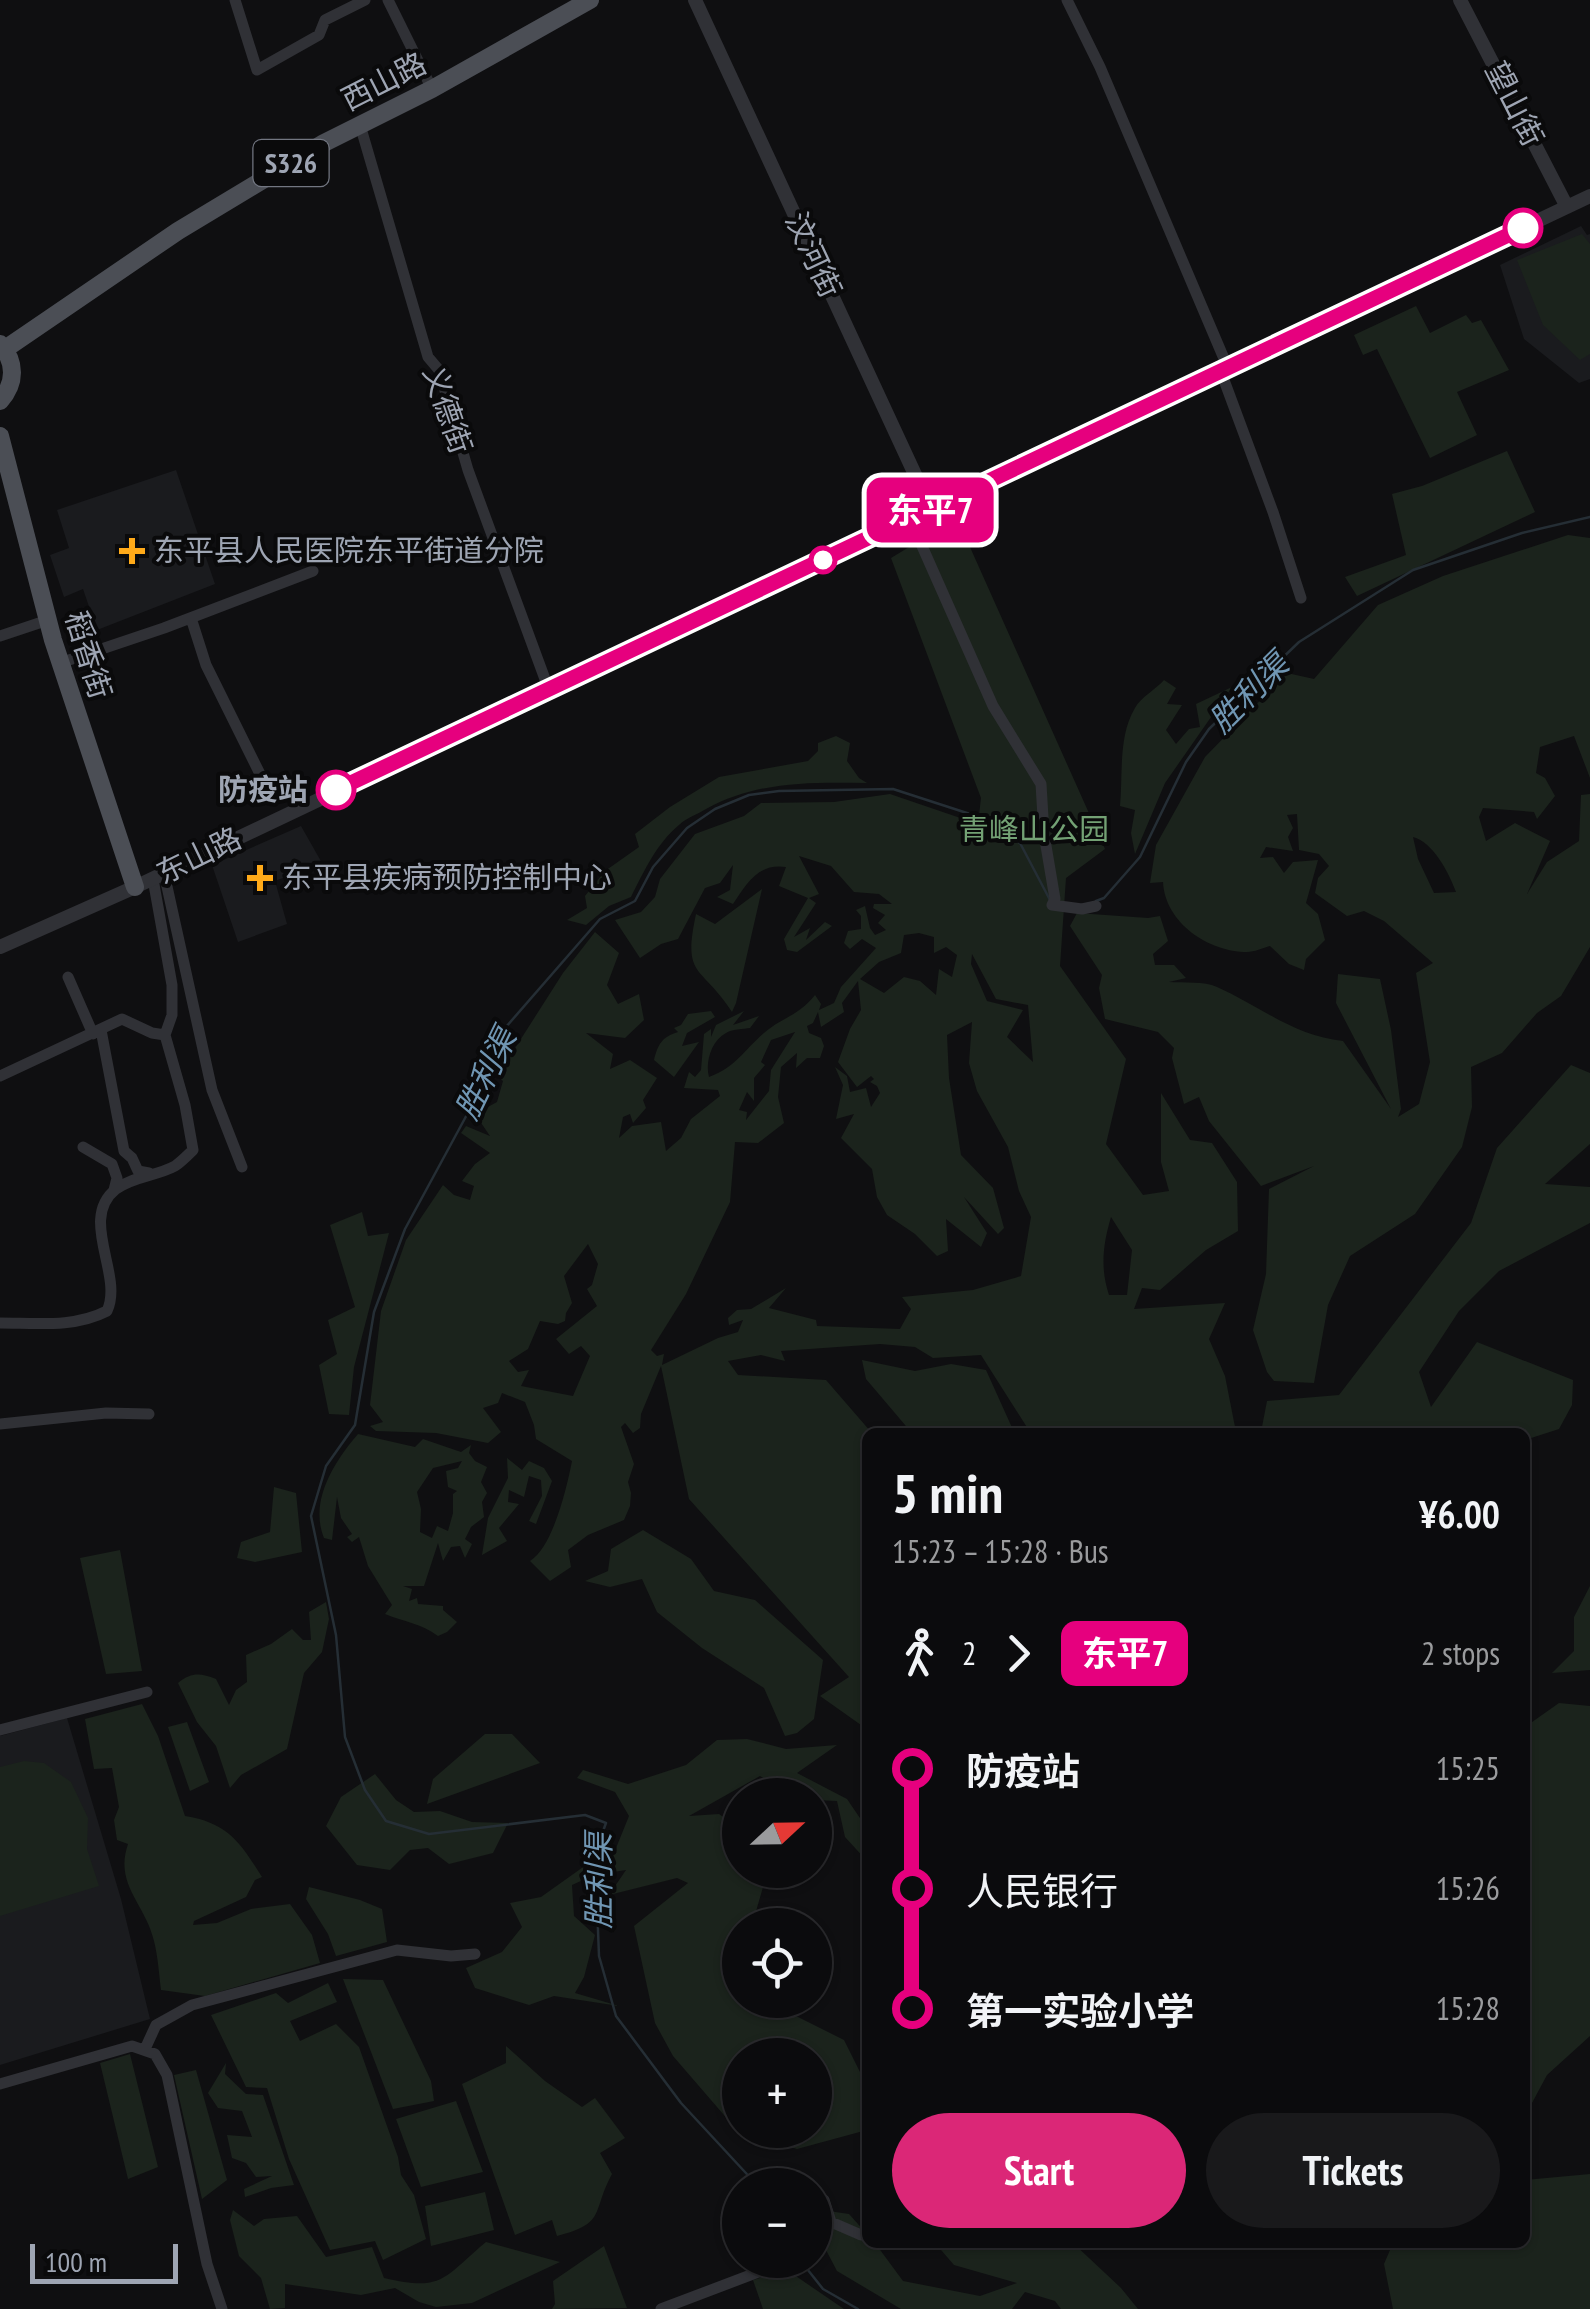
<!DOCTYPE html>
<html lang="en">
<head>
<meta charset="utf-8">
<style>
  :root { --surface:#0b0b0d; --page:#19191b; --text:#f1f3f6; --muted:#9a9b9d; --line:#2b2b2e; --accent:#db2777 }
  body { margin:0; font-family:"PT Sans Narrow","Noto Sans SC",sans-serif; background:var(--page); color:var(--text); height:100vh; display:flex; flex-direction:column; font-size:38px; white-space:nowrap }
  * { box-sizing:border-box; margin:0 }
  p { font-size:32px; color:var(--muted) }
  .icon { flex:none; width:55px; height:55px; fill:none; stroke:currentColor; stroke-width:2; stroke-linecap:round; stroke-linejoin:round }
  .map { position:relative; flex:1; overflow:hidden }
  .details { position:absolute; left:862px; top:1428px; width:668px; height:820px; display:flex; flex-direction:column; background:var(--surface); border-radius:15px; box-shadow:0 2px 8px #0004,0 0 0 2px var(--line) }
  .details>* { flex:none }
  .badge { padding:0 20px; border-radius:15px; font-size:35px; line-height:65px }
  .needle { width:65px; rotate:68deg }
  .tools { position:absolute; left:722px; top:1778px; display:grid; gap:20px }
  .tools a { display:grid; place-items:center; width:110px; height:110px; border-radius:50%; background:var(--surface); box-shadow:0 2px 8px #0004,0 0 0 2px var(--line); font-size:50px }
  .scale { position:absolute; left:30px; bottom:25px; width:148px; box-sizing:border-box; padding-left:10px; border:5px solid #9ea5b3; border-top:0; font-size:28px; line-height:35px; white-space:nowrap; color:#9ea5b3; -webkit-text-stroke:8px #0a0a0b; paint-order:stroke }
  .map>.badge { position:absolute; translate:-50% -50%; box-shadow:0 0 0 5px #fff }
  .legs { display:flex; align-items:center; gap:15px; height:110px; padding:0 30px; font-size:32px }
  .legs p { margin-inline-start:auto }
  .head { display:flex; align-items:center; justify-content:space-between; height:170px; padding:0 30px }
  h1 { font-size:55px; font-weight:600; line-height:75px }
  .action { display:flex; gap:20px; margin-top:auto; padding:20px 30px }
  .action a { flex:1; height:115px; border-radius:60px; background:var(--accent); color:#fff; font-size:40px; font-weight:600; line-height:115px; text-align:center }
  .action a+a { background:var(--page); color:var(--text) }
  ul { padding:0 30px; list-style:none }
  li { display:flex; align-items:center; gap:35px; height:120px; font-size:38px }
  li i { display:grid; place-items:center; width:15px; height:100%; margin:0 12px; background:currentColor }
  li i::after { content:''; width:25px; height:25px; margin:-12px; border:8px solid; border-radius:50%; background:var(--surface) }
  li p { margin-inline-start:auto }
  li:first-child i { background:linear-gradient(#0000 50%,currentColor 0) }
  li:last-child i { background:linear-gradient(currentColor 50%,#0000 0) }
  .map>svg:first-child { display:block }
  .built { fill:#1a1b1e }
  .green { fill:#1b231c; fill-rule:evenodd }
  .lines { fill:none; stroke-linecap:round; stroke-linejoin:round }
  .stream { stroke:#252e35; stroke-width:2.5 }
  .minor { stroke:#303136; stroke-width:11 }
  .tertiary { stroke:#303136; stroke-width:14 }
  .primary { stroke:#4b4e55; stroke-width:18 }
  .line-1-casing { stroke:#fff; stroke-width:22 }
  .line-1 { stroke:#e6007e; stroke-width:15 }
  .stop-1-dot { fill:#fff; stroke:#e6007e; stroke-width:5 }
  .poi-dot { fill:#ffaa19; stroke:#0a0a0b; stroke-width:4 }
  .labels { text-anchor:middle; stroke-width:8; stroke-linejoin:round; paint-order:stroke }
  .shield { fill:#0a0a0b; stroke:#727681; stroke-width:2.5 }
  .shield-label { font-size:28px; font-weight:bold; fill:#9ea5b3 }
  .street-label { font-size:30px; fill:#9ea5b3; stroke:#0a0a0b }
  .poi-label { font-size:30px; fill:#9ea5b3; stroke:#0a0a0b; text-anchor:start }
  .stop-label { font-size:30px; font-weight:bold; fill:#9ea5b3; stroke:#0a0a0b; text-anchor:end }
  .park-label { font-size:30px; fill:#73a174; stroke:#0a0a0b }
  .water-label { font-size:32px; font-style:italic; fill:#7096b3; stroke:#0a0a0b }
</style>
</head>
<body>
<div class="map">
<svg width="1590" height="2309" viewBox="0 0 1590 2309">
  <rect width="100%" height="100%" fill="#0f0f11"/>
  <path class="built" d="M1581,226L1587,235L1590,234V379L1579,383L1524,339L1500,265Z
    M176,470L215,584L97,630L83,589L64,597L50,555L69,548L57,510Z
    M301,826L322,863L275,881L287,924L238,942L212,865Z
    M67,1718L121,1899L150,2019L0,2065V1736Z"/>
  <path class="green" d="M1582,234L1590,244V354L1580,360L1543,325L1517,260Z
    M1416,306L1430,333L1466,315L1472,323L1481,320L1509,370L1457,392L1477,435L1430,458L1377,349L1363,355L1354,335Z
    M1507,451L1535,512L1357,596L1345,577L1406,555L1392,494L1422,486Z
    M957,518L1105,849L1066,878L1060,966L1126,1059L1106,1144L1143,1195L1169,1191L1161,1162V1093L1190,1140L1212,1143L1237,1182L1238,1231L1206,1250L1160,1290L1142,1288L1134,1309L1225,1303L1209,1339L1225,1376L1236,1432H1030L981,1355L933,1358L915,1347L880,1344L781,1351L785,1361L761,1355L728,1361L738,1375L826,1380L871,1432H868L867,1740L861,1725L820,1696L849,1677L689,1499L661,1366L641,1414L640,1428L633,1433L625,1423L621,1427L634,1464L628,1482L631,1493L630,1506L624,1520L588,1535L568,1550L571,1567L550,1581L530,1561C553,1547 567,1487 572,1461L536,1439L534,1425L525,1402L502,1393L498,1403L483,1408L501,1432L488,1443L436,1433L376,1431L370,1426L383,1422L370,1405L381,1311L406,1240L443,1185L454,1195L470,1200L474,1186L462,1181L475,1164L490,1153L461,1133L466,1126L490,1136L475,1114L497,1102L503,1081L493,1072L503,1067L563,973L595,932L619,953L607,985L618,1004L639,994L644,1020L625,1038L586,1033L613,1054L610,1069L630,1060L657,1078L643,1100L646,1108L633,1123L630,1114L623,1117L619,1138L632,1126L661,1122L666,1151L681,1138L691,1119L720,1096L718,1090L684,1088L689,1072L695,1077L701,1070L704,1034L711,1029V1037L716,1025L744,1011L733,1025L759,1016L750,1028C744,1029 731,1029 726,1033C711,1041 705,1063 709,1077C736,1067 743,1051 764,1033C784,1016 797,1017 815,995L821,1004L819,1010L834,1003L841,987L876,948L862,939L850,949L844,943L848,931L861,929V916L856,910L865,906L870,928L875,935L886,930L878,923L885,915L873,908L874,904H892L879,894L854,892L831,866L799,856L819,894L809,898L816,903L794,937L810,928L806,940L825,922L832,926L797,952L787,950L784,939L808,898L779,886L786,867C758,863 747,883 733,904L717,897L730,890L733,865L720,883L705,888L678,939L661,944L640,958L615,920L641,912L655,897L660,879L695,834L744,816L761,803L834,802L890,794L978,824L981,798L891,558ZM919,933L934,937V953L946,947L957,955L952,977L939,969L936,995L920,981L904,977L884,993L860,979L879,962L901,953L904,935ZM972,954L996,999L1028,1005L1033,1062L1007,1037L1023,1010L987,1001L971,964ZM858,981L861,1010L850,1029L838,1062L857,1087L871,1076L874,1079L870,1082L877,1086L880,1093L871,1107L866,1088L850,1092L847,1076L835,1067L843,1085L836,1119L854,1114L841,1138L872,1169L877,1197L887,1215L915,1234L937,1256L948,1251L946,1219L981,1247L987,1233L964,1197L998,1234L1004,1228L993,1188L961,1155L949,1078L947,1035L972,1022L969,1063L977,1091L1008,1147L1019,1191L1031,1217L1021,1276L973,1290L902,1297L911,1309L900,1329L817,1326L816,1320L769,1308L786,1288L751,1309L737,1310L728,1318L729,1325L743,1320L738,1332L718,1338L662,1365L664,1354L657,1356L651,1350L686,1294L730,1202L735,1142L758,1143L784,1123L778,1097L781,1067L797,1053L796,1068L807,1058H820L824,1046L821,1038L809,1033L807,1026L813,1023L818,1012L821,1027L844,1012L842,1003ZM795,1032L771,1070L769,1091L746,1120L747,1112L739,1110L747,1092L754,1101V1078L765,1065L761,1062L771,1040ZM1111,1217L1132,1250L1127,1295H1109C1100,1268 1103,1244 1111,1217ZM588,1244L598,1264L592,1285L587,1289L597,1306L556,1339L569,1354L581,1346L590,1356L573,1396L521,1386L529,1370L518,1372L509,1361L528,1349L540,1321L558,1324L565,1321L566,1313L572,1303L564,1276Z
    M1568,535L1590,538V778L1574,736L1540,747L1536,773L1545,778L1555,796L1537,819L1534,812L1483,808L1479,817L1486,841L1515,823L1550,841L1527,894L1547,862L1579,841L1581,795L1590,794V947L1561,996L1537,1013L1502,1053L1471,1067L1472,1107L1462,1147L1415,1214L1350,1256L1328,1305L1314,1383L1274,1381L1267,1372L1253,1330L1266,1274L1269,1189L1314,1166L1261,1186L1209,1121L1199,1097L1184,1104L1172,1058L1174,1048L1158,1032L1105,1019L1099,988L1102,975L1070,926L1077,913L1148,918L1160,916L1168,941L1153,954L1155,965H1174L1186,978L1169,982C1184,983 1204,981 1217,987C1260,1006 1294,1036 1343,1041L1391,1109L1336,1003L1338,974L1380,979L1391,1030L1401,1109L1398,1117L1419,1104L1430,1062L1416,973L1433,963L1384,921L1364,911L1347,916L1315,893L1318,878L1329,866L1319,854L1299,850L1297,814L1287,815L1293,828L1288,837L1293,851L1266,847L1260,858L1273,857L1284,873L1293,862L1318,860L1306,903L1318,914L1325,940L1306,959L1304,970L1289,964L1270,946C1263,948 1254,952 1247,952C1209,952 1165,923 1163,882L1150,883L1156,845L1205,757L1287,673L1314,679L1378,605L1443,576ZM1413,837C1433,842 1449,873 1456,892L1434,893L1418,859Z
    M1164,680L1176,688L1167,704L1182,705L1166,730L1176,744L1189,729L1200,727L1196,704L1232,687L1165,783L1135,854L1131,833L1135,810L1120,806C1123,775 1118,736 1135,708C1140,698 1156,689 1164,680Z
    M836,736L850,743L847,761L859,778L867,783C811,782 757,781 706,809C698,814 686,818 679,825C657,843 644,871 631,897L609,906L586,925L567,920L587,908L585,896L605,871L639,847L635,834L670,807L719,777L808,761L818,751V743Z
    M762,889L736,1003L732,1012C701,964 682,979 696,914L715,924Z
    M711,1011L715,1017L687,1033L682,1046L699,1042L674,1077L654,1060C658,1044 662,1037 678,1032L674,1028L681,1025L688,1014Z
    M1571,1065L1590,1073V1144L1545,1184L1590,1187V1223L1499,1271L1459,1311L1419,1372L1431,1407L1477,1342L1573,1380L1572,1405L1559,1429L1525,1440V1432H1261L1267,1401L1339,1395L1471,1223L1497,1148Z
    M362,1212L368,1236L389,1233L354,1367L349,1415L329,1414L319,1365L337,1354L328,1320L355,1307L330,1225Z
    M862,1360L915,1371L951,1364L986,1370L1014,1432H911L866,1379Z
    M358,1434L415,1447L423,1439L461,1452L471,1445L469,1453L475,1461L487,1467L481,1482L487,1493L482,1502L484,1517L471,1527L465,1539L472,1544L465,1558L460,1546L451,1547L443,1561L438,1543L424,1586H403L412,1589L409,1601L417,1598L418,1604L443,1606V1610L457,1622L447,1632L438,1636C421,1623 404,1622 385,1614L392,1605L368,1566L359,1537L352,1542L347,1537L352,1534L341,1518L337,1497L332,1540L324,1538C309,1501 334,1462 358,1434ZM462,1461L458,1468L446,1471L448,1487L457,1491L453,1494V1513L448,1531L437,1526L432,1538L420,1532L421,1509L417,1492L433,1468Z
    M507,1458L522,1470L529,1461L544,1468L552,1481L536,1524L529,1521L542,1496L541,1480L529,1476L524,1497L509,1490L508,1502L519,1504L499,1528L507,1541L482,1555L488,1518L508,1478Z
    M274,1487L296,1493L302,1552L255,1562L237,1558L241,1542L270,1532Z
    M643,1530L691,1559L714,1591L755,1600L823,1660L814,1719L797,1733L785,1736L764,1688L702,1648L657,1612L642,1579L610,1587L585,1581L608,1571L611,1549Z
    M120,1550L142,1671L106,1674L80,1558Z
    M1590,1586V1670L1552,1673L1574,1651V1617Z
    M326,1602L329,1619L322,1652L304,1673L287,1749L241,1775L230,1788L216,1746L197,1722L178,1683C192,1672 200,1673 216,1679L229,1705L236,1690L247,1682L246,1655L271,1644L292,1629L303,1640H311L309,1612Z
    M1559,1703L1590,1706V2036L1547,2075L1525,2116V1727Z
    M142,1704L158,1736L185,1816C228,1823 240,1842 262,1877L255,1880L246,1897L194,1921L193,1925L217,1923L251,1909L290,1904L312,1935L320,1963L205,1996L161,1990C159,1974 158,1957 154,1941C145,1903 114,1885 128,1844L117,1840L114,1820L119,1807L112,1768L94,1769L85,1719Z
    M187,1722L209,1782L190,1791L168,1727Z
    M485,1734H512L540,1763L427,1804L433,1779Z
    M747,1739L786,1749L837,1745L797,1773L847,1799L864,1824L867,1825V1861L845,1837L837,1801L815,1800V1795H791L760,1776L689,1816L719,1814L740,1829V1870H768L752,1925H740V2000H786L792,2014L844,2040L867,2086V2130L797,2149L736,2129L673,2056L655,2023L634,1926L688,1883L677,1878L609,1895L626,1870L594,1875L572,1885L574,1916L595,1935L584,1977L575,1993L619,2006L554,1996L529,2005L475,1988L466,1968L502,1952L522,1927L510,1903L541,1897L586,1865L612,1858L629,1816L615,1792L577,1778L583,1770L628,1784L686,1765L717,1740ZM740,2055H815V2130H740Z
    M24,1761L44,1763L71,1782L88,1818L87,1849L99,1886L0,1916V1767Z
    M375,1774L396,1800L414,1812L440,1811L472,1822L508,1823L493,1853L449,1864L428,1848L410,1850L390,1870L357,1865L326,1826L341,1797Z
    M309,1887L360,1900L382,1909L387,1942L336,1956L328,1934L306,1899Z
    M343,1979L383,1980L431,2081L434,2101L393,2109Z
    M328,1983L337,2002L290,2021L300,2041L336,2024L359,2047L398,2157L401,2175L414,2195L426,2239L383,2260L375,2241L330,2250L289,2159L267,2088L246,2087L211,2015L276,1993L288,2003Z
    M506,2046L545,2081L582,2107L595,2098L625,2138L600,2153L612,2174C591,2213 607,2223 557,2236L552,2220L515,2235L462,2084L506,2063Z
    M130,2054L158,2167L128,2179L100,2063Z
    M226,2063L225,2074L246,2094L263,2095L294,2185L271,2188L245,2197L244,2189L272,2176L256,2177L246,2163L232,2158L227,2135L252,2137L242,2111L218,2108L208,2093Z
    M196,2070L227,2180L202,2199L174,2075Z
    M456,2101L483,2172L421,2187L396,2119Z
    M1590,2174V2309H1393L1384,2264L1393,2243L1525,2242V2180Z
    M485,2192L494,2230L431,2246L425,2206Z
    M815,2209L849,2214L867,2234L868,2242L875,2243L903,2281L980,2296L1017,2283L954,2265L935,2243H1073L1121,2288L1138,2309H1061L1055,2301L1025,2292L1012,2309H901L837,2271L815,2229Z
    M233,2210L254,2226L264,2219L297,2216L326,2257L372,2247L384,2278C443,2292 443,2278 486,2242L560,2262L472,2303L436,2307L419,2302L395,2288L361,2295L285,2284V2308L270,2309L261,2278L239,2256L230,2220Z
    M604,2246L627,2308L552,2309L555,2304L553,2281Z
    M787,2270L844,2309H763L753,2280Z"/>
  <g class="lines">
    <path class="stream" d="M1096,901L1104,898L1140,857L1186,762L1209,729L1299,642L1413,570L1522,533L1590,517
      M757,2185L681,2103L616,2016L599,1956L595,1853L606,1823L585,1815L429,1834L386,1821L365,1790L345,1737L336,1635L311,1516L326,1466L355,1425L374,1312L405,1229L470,1109L499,1035L600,919L635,901L653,867L687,828L715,809L749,795L779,791L893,789L970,814L1020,843L1050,900
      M800,2260L823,2289L858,2309"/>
    <path class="minor" d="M235,0L257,70L319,35L325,20L365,0
      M388,0L432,89
      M1067,0L1100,67L1228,368
      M360,125L428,357L439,370L468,470L549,690
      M1221,372L1273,512L1301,598
      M910,519L993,706L1041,784L1044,834L1055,899L1052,905L1082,909L1096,906
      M191,618L206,665L265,784
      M0,636L48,620
      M60,663L164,628L313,571
      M164,873L212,1090L242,1167
      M68,977L93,1034
      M101,1030L124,1151L132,1158L138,1171L149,1173
      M0,1076L122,1019L152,1033L165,1035
      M83,1147L112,1164L117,1178L114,1190
      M0,1323C36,1323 74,1328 107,1311C124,1275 78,1219 116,1189C134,1176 157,1176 175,1166C181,1162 188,1155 193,1150L185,1105L165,1035L172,1015V985L153,879
      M0,1424L106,1413L149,1414
      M0,1730L147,1692
      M145,2049L156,2025L192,2005L397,1950L451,1956L475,1954
      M0,2084L132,2046L155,2054L167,2075L207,2264L222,2309
      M802,2185H803
      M815,2194L824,2200L831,2222L861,2235L868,2234
      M661,2309L790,2260"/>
    <path class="tertiary" d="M695,0L931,509
      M1460,0L1567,207
      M0,947L135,887L1590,196"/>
    <path class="primary" d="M0,344C16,362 16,383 0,401
      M5,349L178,231L324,143L432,89L590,0
      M0,436L53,640L135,887"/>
  </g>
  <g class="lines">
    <g class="line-1-casing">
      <path id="line-1" d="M336,790L1523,228"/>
    </g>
    <use href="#line-1" class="line-1"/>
  </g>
  <g class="stop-1-dot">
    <circle cx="1523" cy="228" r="18"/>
    <circle cx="823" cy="560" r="12"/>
    <circle cx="336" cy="790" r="18"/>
  </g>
  <g class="poi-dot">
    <path d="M127 536h10v10h10v10h-10v10h-10v-10h-10v-10h10z"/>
    <path d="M255 863h10v10h10v10h-10v10h-10v-10h-10v-10h10z"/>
  </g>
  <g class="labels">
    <rect class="shield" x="253.5" y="140" width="75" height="46" rx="8"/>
    <g class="shield-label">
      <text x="291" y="173">S326</text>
    </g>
    <g class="street-label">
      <text transform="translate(384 82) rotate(-27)" y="10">西山路</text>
      <text transform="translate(1514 104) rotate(63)" y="10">望山街</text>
      <text transform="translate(813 255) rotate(65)" y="10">汶河街</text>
      <text transform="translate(447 410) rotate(71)" y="10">义德街</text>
      <text transform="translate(88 655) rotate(73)" y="10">稻香街</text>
      <text transform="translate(199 856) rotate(-26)" y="10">东山路</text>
    </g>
    <g class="poi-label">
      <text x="154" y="561">东平县人民医院东平街道分院</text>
      <text x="282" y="888">东平县疾病预防控制中心</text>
    </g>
    <g class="stop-label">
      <text x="308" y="800">防疫站</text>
    </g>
    <g class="park-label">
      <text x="1034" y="840">青峰山公园</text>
    </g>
    <g class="water-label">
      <text transform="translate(1249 693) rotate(-45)" y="11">胜利渠</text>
      <text transform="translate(486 1074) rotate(-64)" y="11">胜利渠</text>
      <text transform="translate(599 1881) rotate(-90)" y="11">胜利渠</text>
    </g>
  </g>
</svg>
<div class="tools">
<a><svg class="needle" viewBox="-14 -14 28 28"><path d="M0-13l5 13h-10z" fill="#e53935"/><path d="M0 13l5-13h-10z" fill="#9a9b9d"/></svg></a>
<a><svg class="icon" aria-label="locate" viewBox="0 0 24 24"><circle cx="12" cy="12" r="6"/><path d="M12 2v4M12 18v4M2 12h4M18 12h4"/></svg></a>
<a>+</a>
<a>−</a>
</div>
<div class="scale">100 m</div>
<b class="badge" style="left:930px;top:510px;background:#e6007e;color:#fff">东平7</b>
<section class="details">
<div class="head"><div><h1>5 min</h1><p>15:23 – 15:28 · Bus</p></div><b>¥6.00</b></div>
<div class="legs"><svg class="icon" aria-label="walk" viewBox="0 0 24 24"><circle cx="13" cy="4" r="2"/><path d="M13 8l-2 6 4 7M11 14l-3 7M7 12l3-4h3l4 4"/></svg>2<svg class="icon" aria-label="forward" viewBox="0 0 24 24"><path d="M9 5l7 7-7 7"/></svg><b class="badge" style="background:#e6007e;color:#fff">东平7</b><p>2 stops</p></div>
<ul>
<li><i style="color:#e6007e"></i><b>防疫站</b><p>15:25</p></li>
<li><i style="color:#e6007e"></i><span>人民银行</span><p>15:26</p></li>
<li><i style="color:#e6007e"></i><b>第一实验小学</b><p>15:28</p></li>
</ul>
<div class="action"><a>Start</a><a>Tickets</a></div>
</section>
</div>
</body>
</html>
